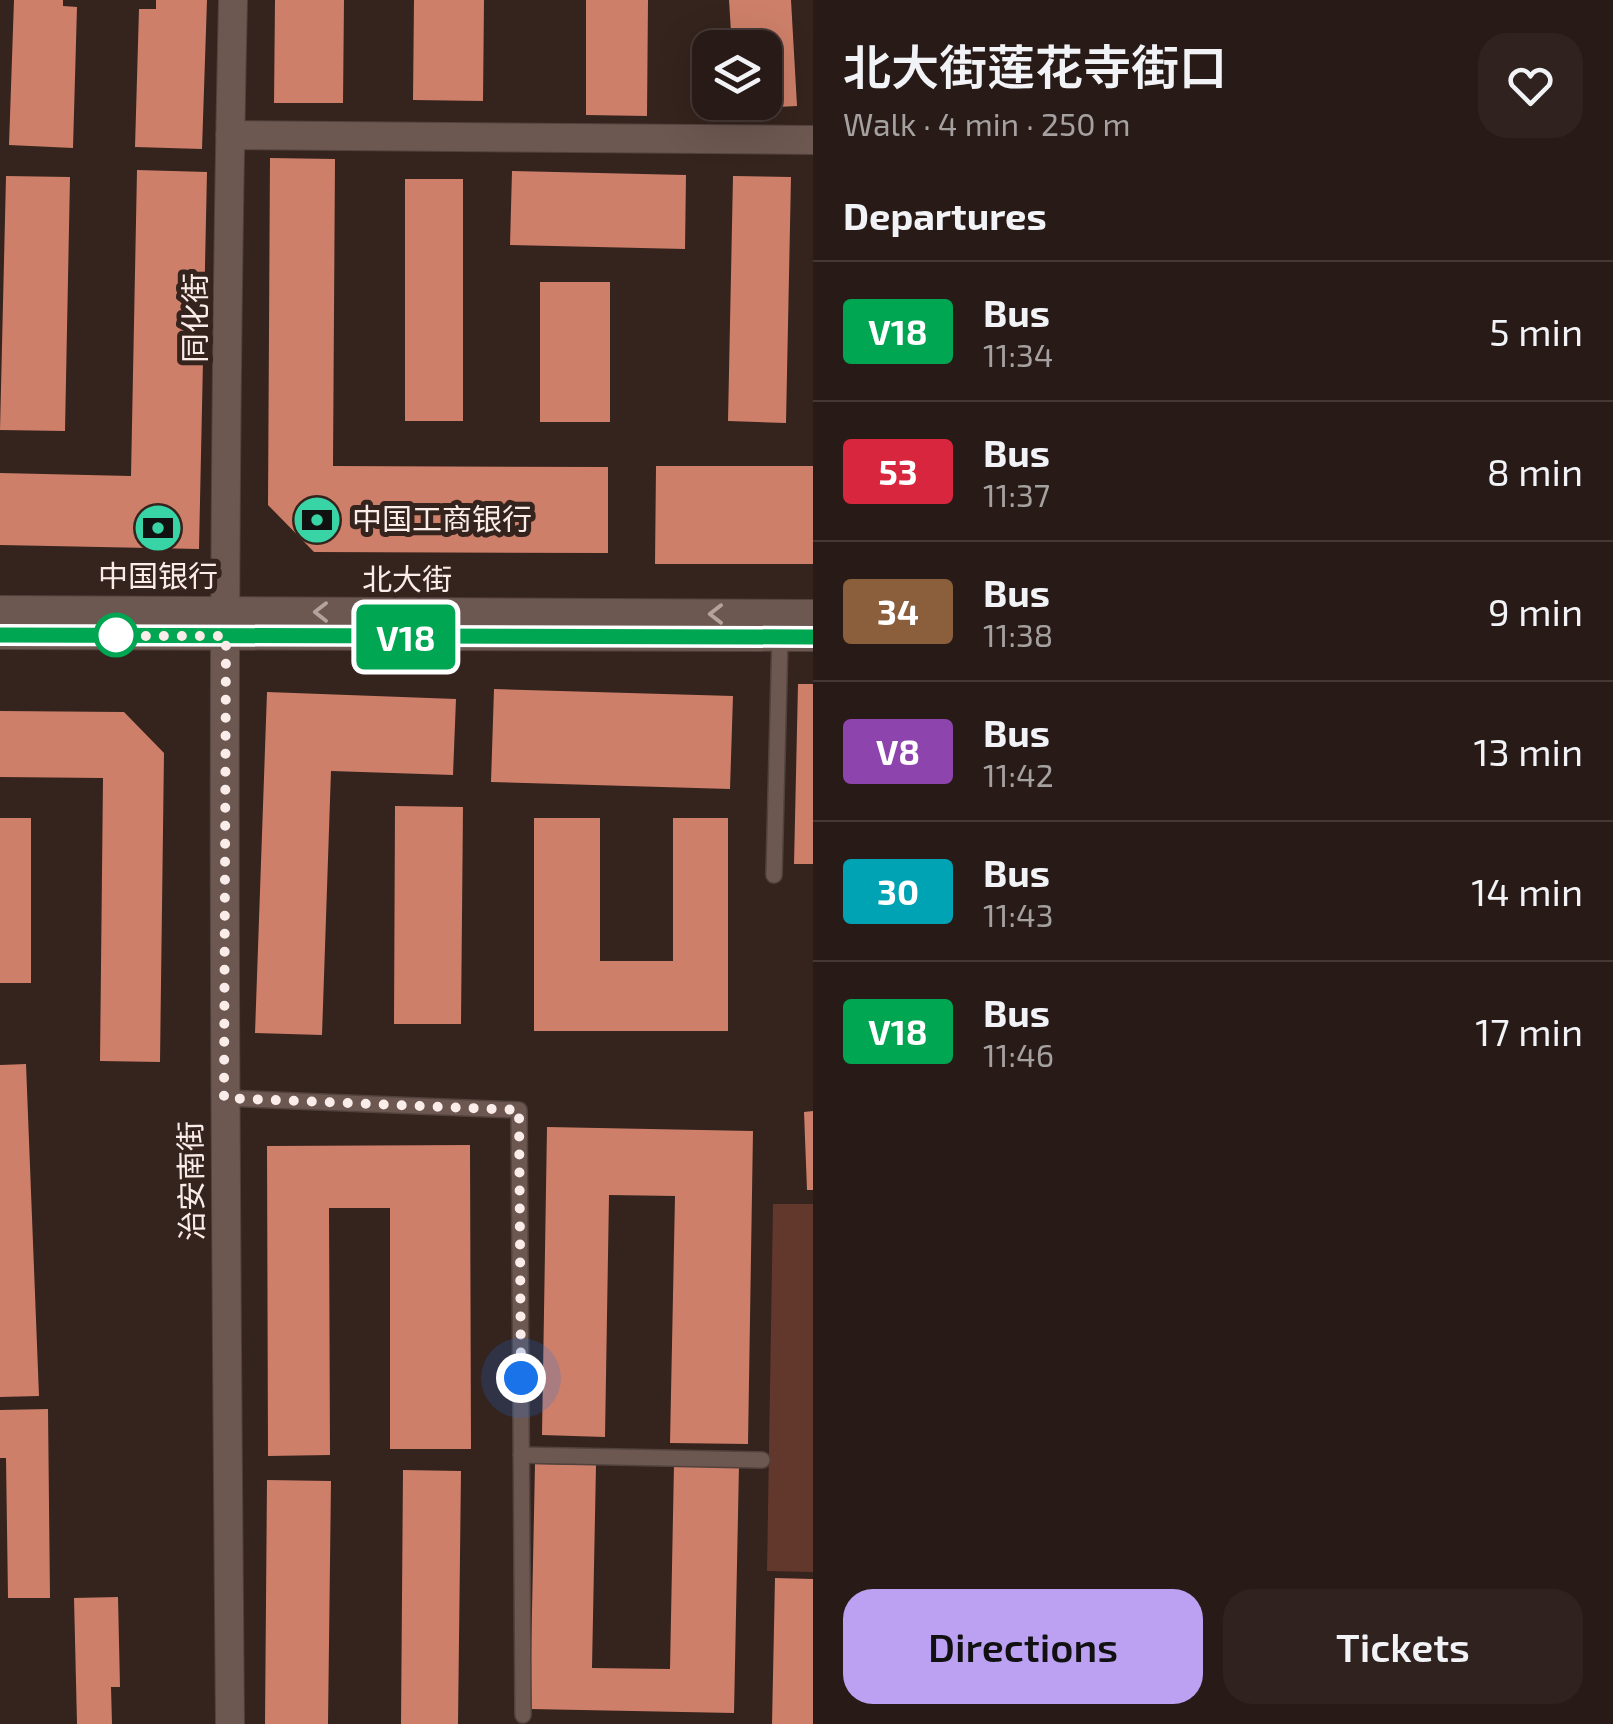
<!DOCTYPE html>
<html lang="en">
<head>
<meta charset="utf-8">
<style>
  :root { --surface:#281a16; --page:#30231f; --text:#f1f3f6; --muted:#a5a1a1; --line:#443835; --accent:#bca0f2 }
  body { margin:0; font-family:"Exo 2","Noto Sans SC",sans-serif; background:var(--page); color:var(--text); height:100vh; display:flex; flex-direction:column; font-size:38px; white-space:nowrap }
  * { box-sizing:border-box; margin:0 }
  p { font-size:32px; color:var(--muted) }
  .icon { flex:none; width:55px; height:55px; fill:none; stroke:currentColor; stroke-width:2; stroke-linecap:round; stroke-linejoin:round }
  .map { position:relative; flex:1; overflow:hidden }
  .details { display:flex; flex-direction:column; background:var(--surface); width:800px }
  .details>* { flex:none }
  .badge { padding:0 20px; border-radius:8px; font-size:35px; line-height:65px }
  .controls { position:absolute; left:692px; top:30px; display:grid; gap:20px }
  .controls a { display:grid; place-items:center; width:90px; height:90px; border-radius:20px; background:var(--surface); box-shadow:0 10px 40px #0002,0 0 0 2px var(--line); font-size:50px }
  .you { position:absolute; width:50px; height:50px; margin:-25px; border:8px solid #fff; border-radius:50%; background:#1a73e8; box-shadow:0 0 0 15px #1a73e833 }
  .map>.badge { position:absolute; translate:-50% -50%; box-shadow:0 0 0 5px #fff }
  h2 { padding:0 30px; font-size:38px; line-height:90px }
  .round { display:grid; place-items:center; flex:none; width:105px; height:105px; border-radius:30px; background:var(--page) }
  .summary { display:flex; align-items:center; justify-content:space-between; height:170px; padding:0 30px }
  h1 { font-size:48px; font-weight:600; line-height:75px }
  .primary-button { display:flex; gap:20px; margin-top:auto; padding:20px 30px }
  .primary-button a { flex:1; height:115px; border-radius:30px; background:var(--accent); color:#111; font-size:40px; font-weight:600; line-height:115px; text-align:center }
  .primary-button a+a { background:var(--page); color:var(--text) }
  ul { padding:0; list-style:none }
  li { display:flex; align-items:center; gap:30px; height:140px; padding:0 30px; border-top:2px solid var(--line) }
  li div { flex:1 }
  li b { display:block; font-size:38px }
  li em { font-style:normal }
  li .badge { min-width:110px; font-weight:700; text-align:center }
  main { display:flex; flex:1; min-height:0 }
  .map>svg:first-child { display:block }
  .green { fill:#62382c }
  .building { fill:#cd7f69 }
  .lines { fill:none; stroke-linecap:round; stroke-linejoin:round }
  .service-casing { stroke:#51423d; stroke-width:18 }
  .minor-casing { stroke:#51423d; stroke-width:30 }
  .tertiary-casing { stroke:#51423d; stroke-width:30 }
  .service { stroke:#6d5751; stroke-width:15 }
  .minor { stroke:#6d5751; stroke-width:28 }
  .tertiary { stroke:#6d5751; stroke-width:28 }
  .oneway { stroke:#b4a29d }
  .line-casing { stroke:#fff; stroke-width:22 }
  .line { stroke:#00a651; stroke-width:15 }
  .walk { stroke:#faece9; stroke-width:10; stroke-dasharray:0 18 }
  .stop-dot { fill:#fff; stroke:#00a651; stroke-width:5 }
  .labels { text-anchor:middle; stroke-width:10; stroke-linejoin:round; paint-order:stroke }
  .street-label { font-size:30px; fill:#faece9; stroke:#35231d }
  .poi-label { font-size:30px; fill:#faece9; stroke:#35231d; text-anchor:start }
</style>
</head>
<body>
<main>
<div class="map">
<svg width="813" height="1724" viewBox="0 0 813 1724">
  <rect width="100%" height="100%" fill="#35231d"/>
  <path class="green" d="M773,1204H813V1572L767,1571Z"/>
  <path class="building" d="M14,0H63V6L77,7L73,148L9,145Z
    M156,0H207L202,149L135,147L139,9H156Z
    M275,0H344L343,103H274Z
    M414,0H484L483,101L413,100Z
    M586,0H648L647,116L586,115Z
    M729,0H791L797,106L735,109V102H765V48H732Z
    M270,158L335,159L333,466L608,467V553L314,552L268,505Z
    M137,170L207,172L199,549L0,545V473L131,476Z
    M512,171L686,175L685,249L510,245Z
    M6,176L70,177L65,431L0,430Z
    M733,176L791,177L786,423L728,421Z
    M405,179H463V421H405Z
    M540,282H610V422H540Z
    M656,466H813V564H655Z
    M798,684H813V864H794Z
    M494,689L733,696L730,789L491,782Z
    M267,692L456,699L453,775L331,771L322,1035L255,1033Z
    M0,711L124,712L164,753L160,1062L100,1061L103,778L0,777Z
    M395,806L463,807L461,1024H394Z
    M0,818H31V983H0Z
    M534,818H600V961H673V818H728V1031H534Z
    M26,1064L39,1396L0,1397V1065Z
    M813,1111V1190H807L804,1112Z
    M547,1127L753,1131L748,1444L670,1443L675,1196L609,1195L605,1437L542,1435Z
    M470,1145L471,1449H390V1208H329L330,1455L268,1456L267,1146Z
    M48,1409L50,1598H8L6,1458H0V1410Z
    M535,1464L596,1465L592,1668L670,1669L674,1464L739,1465L734,1713L530,1709Z
    M403,1470L461,1471L458,1724H401Z
    M267,1480L331,1481L328,1724H265Z
    M775,1578L813,1579V1724H772Z
    M118,1597L120,1687H111L112,1724H77L74,1598Z"/>
  <g class="lines">
    <g class="service-casing">
      <path id="service" d="M774,875L780,637
        M224,1098L519,1110L523,1715
        M521,1455L762,1460"/>
    </g>
    <g class="minor-casing">
      <path id="minor" d="M230,135L813,140
        M230,1724C225,1149 220,575 233,0"/>
    </g>
    <g class="tertiary-casing">
      <path id="tertiary" d="M0,610L813,614
        M0,635L813,637"/>
    </g>
    <use href="#service" class="service"/>
    <use href="#minor" class="minor"/>
    <use href="#tertiary" class="tertiary"/>
  </g>
  <defs><path id="oneway-chevron" d="M-2-3.5L2.5 0L-2 3.5" fill="none" stroke-width="1.6" stroke-linecap="round" stroke-linejoin="round" transform="scale(2.5)"/></defs>
  <g class="oneway">
    <use href="#oneway-chevron" transform="translate(321 612) rotate(-180)"/>
    <use href="#oneway-chevron" transform="translate(716 614) rotate(-180)"/>
  </g>
  <g class="lines">
    <g class="line-casing">
      <path id="line" d="M0,635L813,637"/>
    </g>
    <use href="#line" class="line"/>
    <path class="walk" d="M116,635L113,636H226L224,1098L519,1110L521,1378"/>
  </g>
  <defs>
    <g id="bank-disc" transform="scale(2.5)"><circle r="9.5" fill="#39d4a5" stroke="#35231d"/><path d="M-6-4H6V4H-6ZM0-2.3a2.3 2.3 0 1 0 0 4.6a2.3 2.3 0 1 0 0-4.6Z" fill="#111"/></g>
  </defs>
  <g fill-rule="evenodd">
    <use href="#bank-disc" x="317" y="520"/>
    <use href="#bank-disc" x="158" y="528"/>
  </g>
  <circle class="stop-dot" cx="116" cy="635" r="20"/>
  <g class="labels">
    <g class="street-label">
      <text transform="translate(196 318) rotate(-90)" y="10">同化街</text>
      <text x="407" y="590">北大街</text>
      <text transform="translate(192 1181) rotate(-91)" y="10">治安南街</text>
    </g>
    <g class="poi-label">
      <text x="352" y="530">中国工商银行</text>
      <text x="158" y="587" text-anchor="middle">中国银行</text>
    </g>
  </g>
</svg>
<div class="controls">
<a><svg class="icon" aria-label="layers" viewBox="0 0 24 24"><path d="M12 4l9 5-9 5-9-5zM3 14l9 5 9-5"/></svg></a>
</div>
<div class="you" style="left:521px;top:1378px"></div>
<b class="badge" style="left:406px;top:637px;background:#00a651;color:#fff">V18</b>
</div>
<section class="details">
<div class="summary"><div><h1>北大街莲花寺街口</h1><p>Walk · 4 min · 250 m</p></div><a class="round"><svg class="icon" aria-label="heart" viewBox="0 0 24 24"><path d="M12 20l-8-8c-3-5 5-10 8-4 3-6 11-1 8 4z"/></svg></a></div>
<h2>Departures</h2>
<ul>
<li><span class="badge" style="background:#00a651;color:#fff">V18</span><div><b>Bus</b><p>11:34</p></div><em>5 min</em></li>
<li><span class="badge" style="background:#d7263d;color:#fff">53</span><div><b>Bus</b><p>11:37</p></div><em>8 min</em></li>
<li><span class="badge" style="background:#8b5e3c;color:#fff">34</span><div><b>Bus</b><p>11:38</p></div><em>9 min</em></li>
<li><span class="badge" style="background:#8e44ad;color:#fff">V8</span><div><b>Bus</b><p>11:42</p></div><em>13 min</em></li>
<li><span class="badge" style="background:#00a3b4;color:#fff">30</span><div><b>Bus</b><p>11:43</p></div><em>14 min</em></li>
<li><span class="badge" style="background:#00a651;color:#fff">V18</span><div><b>Bus</b><p>11:46</p></div><em>17 min</em></li>
</ul>
<div class="primary-button"><a>Directions</a><a>Tickets</a></div>
</section>
</main>
</body>
</html>
